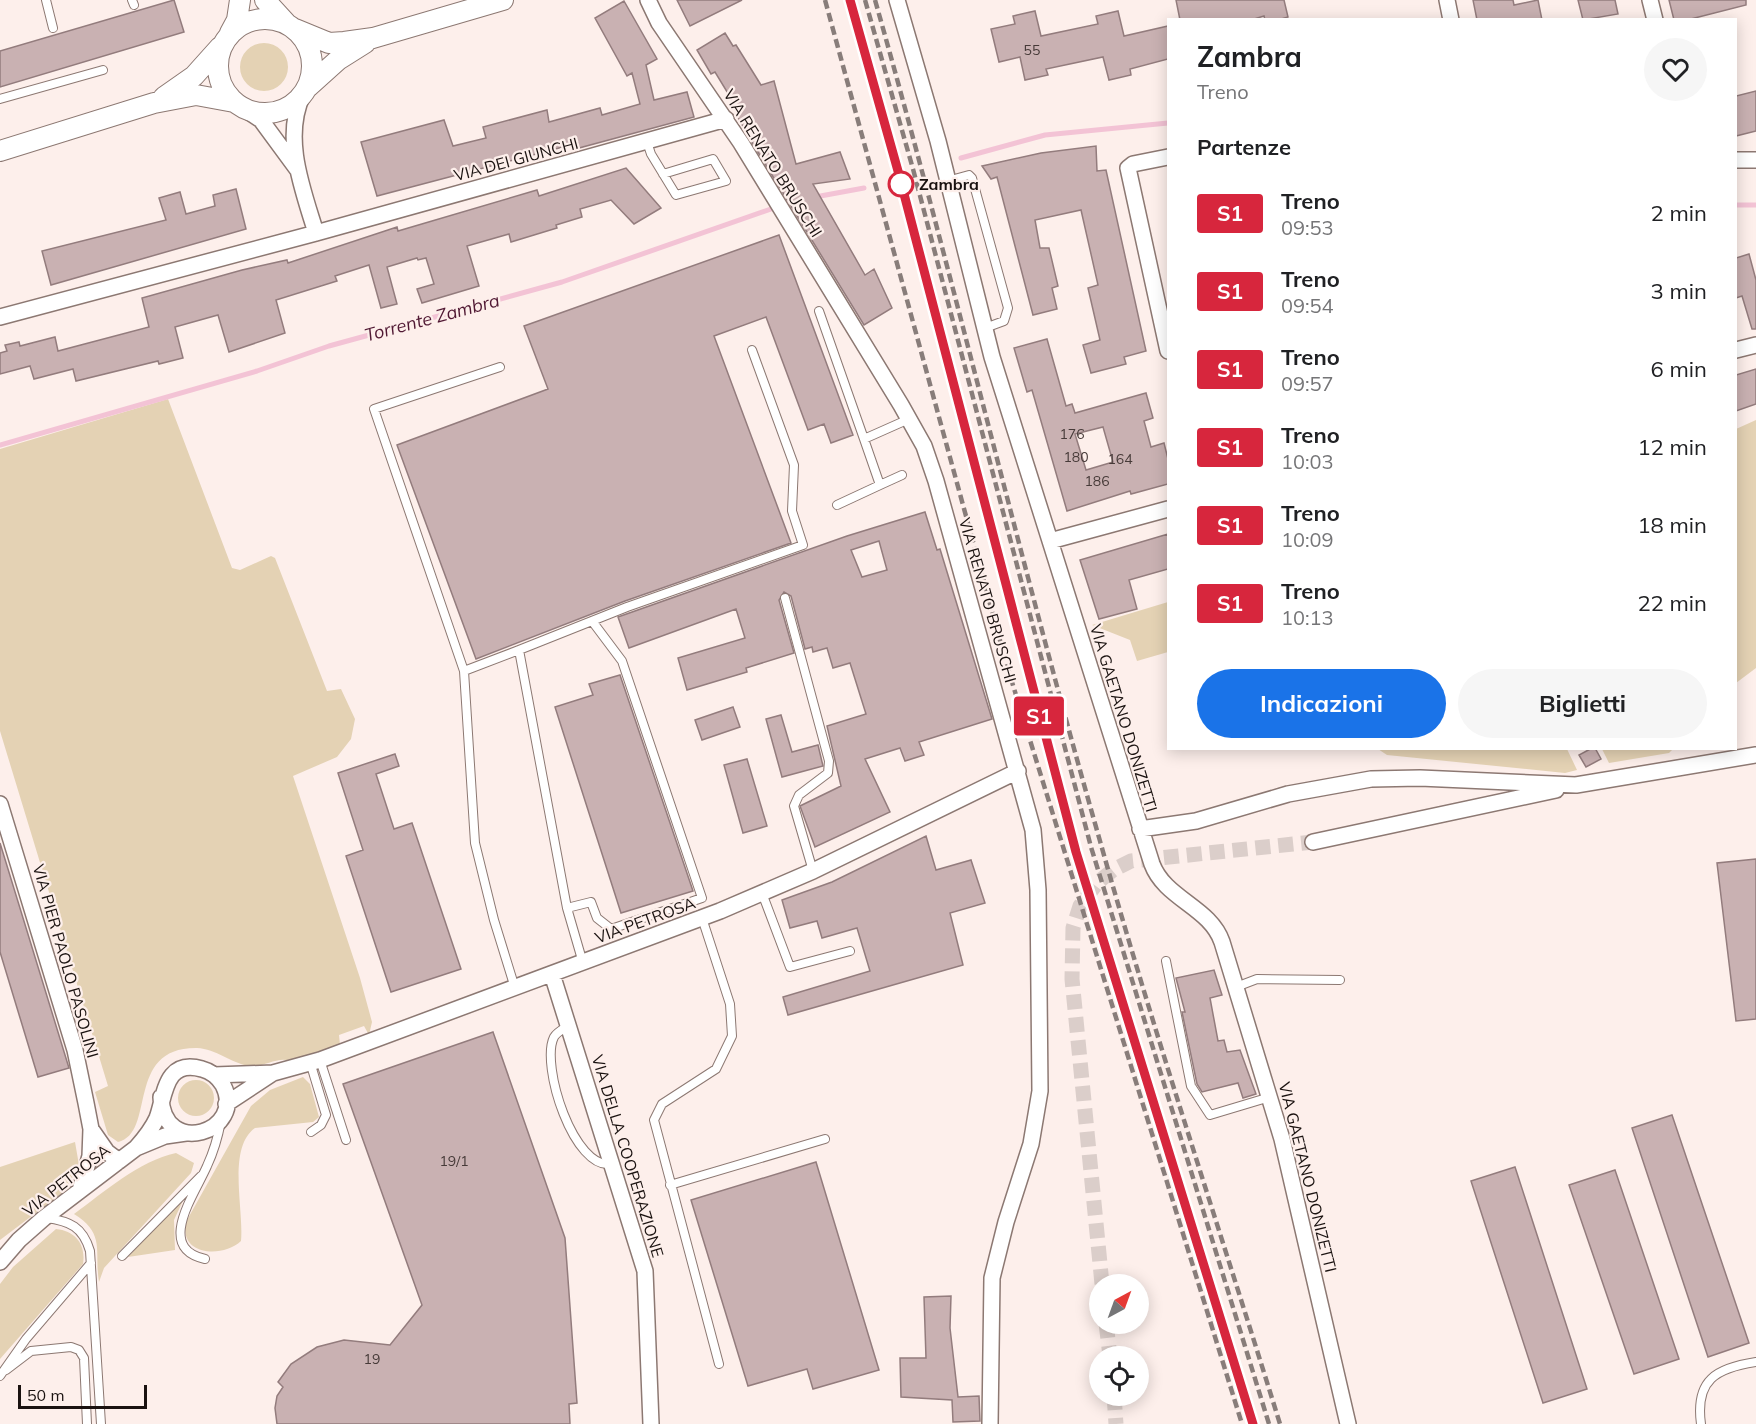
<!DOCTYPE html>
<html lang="it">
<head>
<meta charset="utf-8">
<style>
  :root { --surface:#fff; --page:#f6f6f6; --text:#202124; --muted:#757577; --accent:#1a73e8 }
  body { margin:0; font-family:Mulish,sans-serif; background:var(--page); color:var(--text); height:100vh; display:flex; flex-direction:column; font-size:22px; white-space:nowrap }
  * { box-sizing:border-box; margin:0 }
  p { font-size:20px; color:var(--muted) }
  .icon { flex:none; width:33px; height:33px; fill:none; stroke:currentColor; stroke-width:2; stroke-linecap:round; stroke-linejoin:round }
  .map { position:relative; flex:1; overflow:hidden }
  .panel { position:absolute; left:1167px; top:18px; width:570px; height:732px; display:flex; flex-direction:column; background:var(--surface); border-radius:0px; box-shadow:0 3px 15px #0003 }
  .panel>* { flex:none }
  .badge { padding:0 12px; border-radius:4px; font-size:21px; line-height:39px }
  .needle { width:39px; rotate:41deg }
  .fabs { position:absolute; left:1089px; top:1274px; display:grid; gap:12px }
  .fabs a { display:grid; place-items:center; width:60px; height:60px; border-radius:50%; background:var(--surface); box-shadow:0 3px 15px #0003; font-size:30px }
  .scale { position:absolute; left:18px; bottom:15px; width:129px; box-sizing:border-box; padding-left:6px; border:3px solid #1a1210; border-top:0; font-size:16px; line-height:21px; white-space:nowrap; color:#1a1210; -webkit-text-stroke:4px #fdefeb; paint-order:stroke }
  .map>.badge { position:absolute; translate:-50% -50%; box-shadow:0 0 0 3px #fff }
  h2 { padding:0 30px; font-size:22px; line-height:54px }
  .round { display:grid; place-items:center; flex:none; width:63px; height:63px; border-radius:32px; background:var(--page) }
  .overview { display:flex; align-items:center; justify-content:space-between; height:102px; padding:0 30px }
  h1 { font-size:28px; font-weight:700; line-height:45px }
  .button { display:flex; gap:12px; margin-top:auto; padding:12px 30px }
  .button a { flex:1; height:69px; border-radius:36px; background:var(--accent); color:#fff; font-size:24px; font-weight:700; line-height:69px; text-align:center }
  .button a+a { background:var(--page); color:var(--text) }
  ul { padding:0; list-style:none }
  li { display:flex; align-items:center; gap:18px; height:78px; padding:0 30px }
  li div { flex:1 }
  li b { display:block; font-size:22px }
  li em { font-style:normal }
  li .badge { min-width:66px; font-weight:700; text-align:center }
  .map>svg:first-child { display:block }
  .green { fill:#e4d2b4 }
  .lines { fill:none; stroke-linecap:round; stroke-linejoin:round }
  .stream { stroke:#f3c3d5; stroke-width:5 }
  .building { fill:#c9b1b2; stroke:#937c7d; stroke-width:1.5; fill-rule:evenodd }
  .minor-tunnel { stroke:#dbceca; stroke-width:15; stroke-dasharray:15 8; stroke-linecap:butt }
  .service-casing { stroke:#8c7872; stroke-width:10 }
  .minor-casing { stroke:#8c7872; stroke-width:18 }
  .tertiary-casing { stroke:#8c7872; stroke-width:22 }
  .service { stroke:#fff; stroke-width:8 }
  .minor { stroke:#fff; stroke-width:15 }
  .tertiary { stroke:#fff; stroke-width:20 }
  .rail { stroke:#887d7a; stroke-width:4.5; stroke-dasharray:9 4.5; stroke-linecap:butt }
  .line-casing { stroke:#fff; stroke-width:14 }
  .line { stroke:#d7263d; stroke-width:9 }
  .stop-dot { fill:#fff; stroke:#d7263d; stroke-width:3 }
  .labels { text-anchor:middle; stroke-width:4.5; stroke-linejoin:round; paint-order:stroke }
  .number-label { font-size:14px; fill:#463a38 }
  .street-label { font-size:16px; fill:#1a1210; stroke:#fdefeb }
  .stop-label { font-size:16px; font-weight:bold; fill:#1a1210; stroke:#fdefeb; text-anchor:start }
  .water-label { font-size:18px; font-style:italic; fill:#501833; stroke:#fdefeb }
</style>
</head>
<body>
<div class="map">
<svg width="1756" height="1424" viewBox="0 0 1756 1424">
  <rect width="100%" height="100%" fill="#fdefeb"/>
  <path class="green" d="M240 67a24 24 0 1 1 48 0a24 24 0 1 1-48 0Z
    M168,399L232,568L240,570L271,556L275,558L327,691L341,689L355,719L351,739L337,757L293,776L360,978L372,1022L369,1035L364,1026L339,1035L340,1045L290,1061C278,1056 263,1068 249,1066C231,1063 216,1049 197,1048C124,1047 157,1133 118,1142L108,1135L95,1092L108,1086L0,731V449Z
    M1756,420V668L1736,683V429Z
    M1168,602V652L1137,661L1130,640L1092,625Z
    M1378,749H1567L1577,770L1565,773L1387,755Z
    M1602,749H1673L1669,753L1609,763Z
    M303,1077L310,1084L319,1117L313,1122L255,1128C227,1148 244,1209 241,1241C222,1259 176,1255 187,1220L251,1106L270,1090Z
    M178 1098a18 18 0 1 1 36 0a18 18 0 1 1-36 0Z
    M75,1142L79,1165L66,1190L0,1240V1167Z
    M176,1153L194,1163L191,1173L104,1268L99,1282C94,1251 106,1234 74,1214C104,1192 139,1161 176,1153Z
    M187,1192L174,1220L175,1250L128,1257Z
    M56,1229C76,1231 86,1245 83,1264L0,1359V1284L13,1267Z"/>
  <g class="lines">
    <path class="stream" d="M961,158L1045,135L1168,123
      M815,197L864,188
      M1736,205H1756
      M0,445L257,371L329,346L562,282L794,201"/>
  </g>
  <path class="building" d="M174,0L184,32L0,87V51Z
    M677,0H742L690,26Z
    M1176,0H1284L1288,17L1278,20H1265L1264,16L1251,20H1180Z
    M1473,0H1513L1514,5L1538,0L1542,20H1477Z
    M1578,0H1615L1618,14L1583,20Z
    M1669,0H1746V5L1687,20H1674Z
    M624,1L657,59L646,65L654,100L687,92L694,117L579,148L578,143L377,196L361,142L444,120L453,146L486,138L483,127L547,110L549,122L600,108L602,115L640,104L632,73L627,76L595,18Z
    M1035,11L1041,36L1098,24L1096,16L1118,11L1124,36L1168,26V59L1130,69L1131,75L1109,80L1103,57L1046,69L1048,75L1025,80L1020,57L999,62L991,29L1015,24L1013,16Z
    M725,33L733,46L736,45L761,85L774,81L796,164L840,152L850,179L813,184L865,275L874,269L892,308L864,325L756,149L736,114L740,113L715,72L711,74L697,50Z
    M1756,91V131L1736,136V96Z
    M1096,146L1097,171L1106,170L1146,351L1124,357L1126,364L1091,373L1083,345L1100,340L1088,288L1098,285L1081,210L1035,220L1040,248H1049L1058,286L1052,288L1057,309L1033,315L997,177L991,179L982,166L1041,153Z
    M626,168L661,208L634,224L611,200L580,209L582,217L556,225L557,228L511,242L509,234L467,246L479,286L422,303L417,289L434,284L426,258L418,260L417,258L387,267L397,304L381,308L369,265L335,276L337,281L276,300L285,333L229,352L218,315L175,327L183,358L159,364L158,361L76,381L73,369L34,379L30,366L0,374V353L7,351L5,345L19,342L20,346L55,337L58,351L149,327L142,298L242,270L287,260L288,263L397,227L398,231L537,190L539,196Z
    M236,189L246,229L51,285L42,251L166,220L159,198L180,192L186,214L215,206L213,195Z
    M779,235L853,435L831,443L824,424L808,430L766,317L714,336L791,543L625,601L476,659L397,445L548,389L524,326Z
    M1749,254L1756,280V329H1752L1742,296L1736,298V258Z
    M1047,339L1066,406L1072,404L1075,413L1146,393L1153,418L1144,421L1151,447L1164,443L1168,459V484L1131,494L1130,491L1067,511L1032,390L1027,392L1014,348ZM1103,427L1113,462L1086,470L1075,434Z
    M1756,369V404L1736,411V375Z
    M925,512L937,550L940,549L992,719L919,742L924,755L905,761L900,748L865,759L890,812L815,847L800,806L841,786L827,726L866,714L850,663L833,668L827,648L813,652L812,647L805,649L791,596L784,592L779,600L794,653L746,668L747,672L687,690L678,658L745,638L736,609L629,648L618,617L847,536ZM879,541L887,570L862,577L851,550Z
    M1168,534V569L1129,580L1137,609L1099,619L1080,560Z
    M620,675L693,891L621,913L555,707L593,695L589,684Z
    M733,707L740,727L702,740L695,720Z
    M781,715L792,752L818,745L823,766L782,777L766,719Z
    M1592,748H1595L1601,759L1586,767L1579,755Z
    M395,754L399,766L376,774L394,829L412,823L461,969L391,992L346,856L363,850L338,773Z
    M747,759L767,826L743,833L724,765Z
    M926,836L936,870L971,860L985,903L950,913L963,965L788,1015L783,997L870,971L857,928L822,938L817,921L790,928L782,900L832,882Z
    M0,843L69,1068L38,1077L0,952Z
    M1756,859V1019L1736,1021L1717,863Z
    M1214,970L1222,995L1210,998L1218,1041L1224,1040L1227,1052L1240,1050L1256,1094L1243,1098L1238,1083L1202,1092L1197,1084L1182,1012H1185L1176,978Z
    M493,1032L565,1238L577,1403L569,1404L570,1424H277L275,1408L277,1396L283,1387L278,1382L291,1364L317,1347L344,1340L390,1345L422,1305L343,1084Z
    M1672,1115L1749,1343L1708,1357L1632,1128Z
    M816,1162L879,1370L813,1389L807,1369L748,1386L691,1200Z
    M1515,1167L1587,1389L1543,1403L1471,1181Z
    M1615,1170L1679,1359L1634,1374L1569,1185Z
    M951,1296L950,1328L958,1397L979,1396L980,1421L953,1422L952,1400L901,1397L900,1358H926L924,1297Z"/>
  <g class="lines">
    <path class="minor-tunnel" d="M1102,1284L1072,979L1073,928L1080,906L1097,883L1113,870L1131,861L1313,842
      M1106,1323L1110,1356
      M1114,1395L1116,1424"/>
    <g class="service-casing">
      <path id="service" d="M46,0L53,28
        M132,0L134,5
        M0,99L103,70
        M647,142L651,154L676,195L726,181L713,159L663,174
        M947,181L969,175L972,178L1008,308L1004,321L985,328
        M819,311L864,439L909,419
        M500,367L374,409L464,671L519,650
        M880,485L902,475
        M837,505L880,485L864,439
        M785,598L829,761L828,773L799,795L794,806L813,871
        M464,671L475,843L494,920L515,988
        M762,893L790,967L850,951
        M567,908L591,902L597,918L611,929L702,898L622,661L592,621
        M702,918L730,1004L732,1036L716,1069L662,1104L654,1120L719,1364
        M1166,961L1191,1086L1210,1115L1270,1097
        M583,963L567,908L519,650L627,607L803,545L792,511L794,465L752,350
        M1236,987L1257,979L1340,980
        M568,1026C563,1029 557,1032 554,1037C540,1065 574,1171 612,1164
        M320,1060L346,1140
        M310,1062L326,1115L321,1125L311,1132
        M670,1185L825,1139
        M46,1218C70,1221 83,1227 90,1251L101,1424
        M122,1256L201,1176
        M205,1259C155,1248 195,1194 207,1166C214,1151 218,1137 221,1121
        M6,1370L31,1351L71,1347L79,1350L84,1358L87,1424
        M0,1376L26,1339L91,1263
        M1701,1424C1695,1380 1716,1368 1756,1362"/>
    </g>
    <g class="minor-casing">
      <path id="minor" d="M648,0L659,23L741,143L901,405L924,446L936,481L1033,830L1038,890L1040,1091L1031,1144L1006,1222L992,1278L990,1424
        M897,0L938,141L992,357L1152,864C1165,899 1210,907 1222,942L1282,1139L1348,1424
        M1447,0L1451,20
        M1650,0L1655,20
        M303,94C282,138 303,190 316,233
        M246,110L261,120L297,169
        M1168,157L1133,164L1128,168L1168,351
        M1736,160H1756
        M0,317L316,233L726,119
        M1736,350L1756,345
        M1050,541L1168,509
        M0,804L75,1050L86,1103L91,1129L90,1156L80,1190
        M1140,829L1196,821L1288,794L1371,779L1420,778L1576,785L1756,755
        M1313,842L1556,790
        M552,974L645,1271L651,1424
        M214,1075L273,1073L320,1060L720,911L813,871L1018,771
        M226,1104L273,1073
        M91,1129L107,1152L119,1161
        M136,1148C144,1139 152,1129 157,1118C165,1097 164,1058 202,1069C210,1071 218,1077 223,1085C247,1132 163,1159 161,1097
        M0,1262L19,1240L44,1218L136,1148L165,1136L186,1133"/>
    </g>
    <g class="tertiary-casing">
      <path id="tertiary" d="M265,0L286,23
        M218 66a47 47 0 1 1 94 0a47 47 0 1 1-94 0Z
        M295,29L329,43L344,42L373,38L503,0
        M230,33L237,20L240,0
        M308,87L338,60L365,43
        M164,97L194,76L220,47
        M0,151L154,103L196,95L234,102"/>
    </g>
    <use href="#service" class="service"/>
    <use href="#minor" class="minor"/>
    <use href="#tertiary" class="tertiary"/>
    <path class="rail" d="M825,0L1007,666L1242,1424
      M850,0L898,171L1076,852L1165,1144
      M865,0L913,169L1091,847L1269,1424
      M875,0C954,279 1020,562 1100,841C1155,1037 1220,1230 1280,1424
      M1194,1238L1253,1424"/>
  </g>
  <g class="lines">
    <g class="line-casing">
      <path id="line" d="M850,0L898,171L1076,852L1253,1424"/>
    </g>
    <use href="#line" class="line"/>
  </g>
  <circle class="stop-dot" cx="901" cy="184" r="12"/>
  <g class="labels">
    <g class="number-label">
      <text x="1032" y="55">55</text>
      <text x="1072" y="439">176</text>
      <text x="1076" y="462">180</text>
      <text x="1120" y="464">164</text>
      <text x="1097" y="486">186</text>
      <text x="454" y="1166">19/1</text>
      <text x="372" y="1364">19</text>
    </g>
    <g class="street-label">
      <text transform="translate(516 159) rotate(-15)" y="6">VIA DEI GIUNCHI</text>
      <text transform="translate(773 163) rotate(58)" y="6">VIA RENATO BRUSCHI</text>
      <text transform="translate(988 600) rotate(74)" y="6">VIA RENATO BRUSCHI</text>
      <text transform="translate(1124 718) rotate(73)" y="6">VIA GAETANO DONIZETTI</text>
      <text transform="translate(645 920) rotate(-20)" y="6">VIA PETROSA</text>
      <text transform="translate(66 961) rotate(74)" y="6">VIA PIER PAOLO PASOLINI</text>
      <text transform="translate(628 1156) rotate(73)" y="6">VIA DELLA COOPERAZIONE</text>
      <text transform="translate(1308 1177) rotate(76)" y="6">VIA GAETANO DONIZETTI</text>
      <text transform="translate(66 1180) rotate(-38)" y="6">VIA PETROSA</text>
    </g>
    <g class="stop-label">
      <text x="919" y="190">Zambra</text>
    </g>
    <g class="water-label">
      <text transform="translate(432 318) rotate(-15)" y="6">Torrente Zambra</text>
    </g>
  </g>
</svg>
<div class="fabs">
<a><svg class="needle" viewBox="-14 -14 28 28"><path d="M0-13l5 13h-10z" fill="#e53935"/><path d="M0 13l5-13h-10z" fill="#757577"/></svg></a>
<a><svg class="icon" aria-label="locate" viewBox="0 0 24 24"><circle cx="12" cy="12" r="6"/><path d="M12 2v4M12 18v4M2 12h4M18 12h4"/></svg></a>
</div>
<div class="scale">50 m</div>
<b class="badge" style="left:1039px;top:716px;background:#d7263d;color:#fff">S1</b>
<section class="panel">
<div class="overview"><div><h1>Zambra</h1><p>Treno</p></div><a class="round"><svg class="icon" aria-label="heart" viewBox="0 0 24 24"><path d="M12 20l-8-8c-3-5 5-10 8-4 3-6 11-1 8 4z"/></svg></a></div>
<h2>Partenze</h2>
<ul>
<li><span class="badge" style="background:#d7263d;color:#fff">S1</span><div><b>Treno</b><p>09:53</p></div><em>2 min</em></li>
<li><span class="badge" style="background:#d7263d;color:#fff">S1</span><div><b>Treno</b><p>09:54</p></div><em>3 min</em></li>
<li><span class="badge" style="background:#d7263d;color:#fff">S1</span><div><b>Treno</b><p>09:57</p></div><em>6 min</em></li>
<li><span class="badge" style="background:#d7263d;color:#fff">S1</span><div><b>Treno</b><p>10:03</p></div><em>12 min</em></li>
<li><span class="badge" style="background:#d7263d;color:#fff">S1</span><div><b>Treno</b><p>10:09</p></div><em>18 min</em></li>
<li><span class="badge" style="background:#d7263d;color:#fff">S1</span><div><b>Treno</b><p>10:13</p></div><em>22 min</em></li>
</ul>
<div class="button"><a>Indicazioni</a><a>Biglietti</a></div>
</section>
</div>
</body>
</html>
